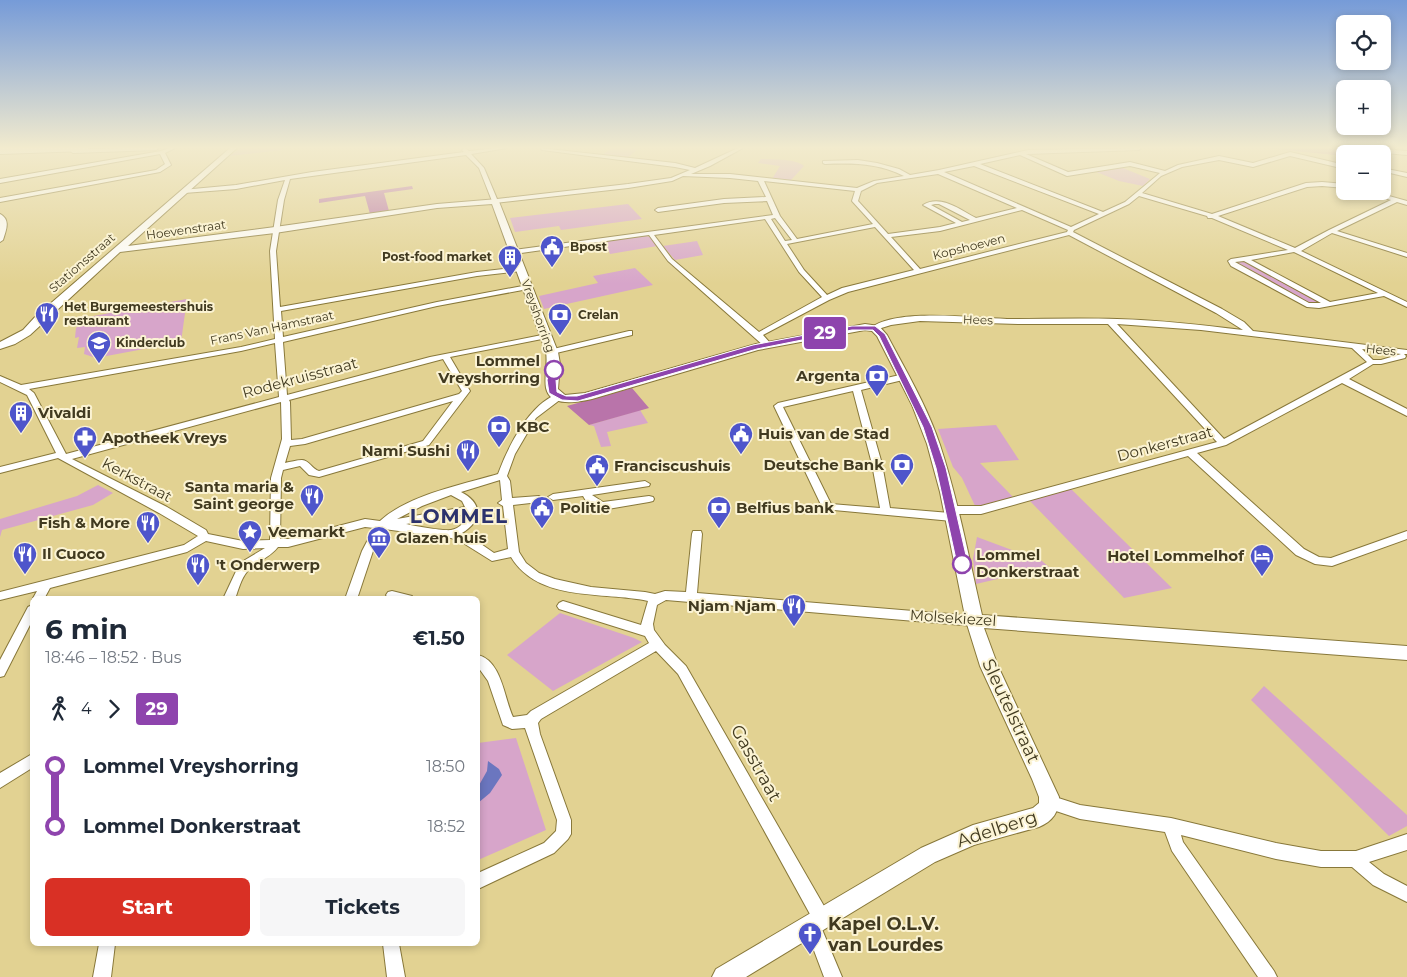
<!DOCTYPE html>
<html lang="en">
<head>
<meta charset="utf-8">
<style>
  :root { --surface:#fff; --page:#f6f6f7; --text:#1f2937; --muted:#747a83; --accent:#d93025 }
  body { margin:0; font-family:Montserrat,sans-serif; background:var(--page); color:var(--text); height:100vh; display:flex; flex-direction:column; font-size:19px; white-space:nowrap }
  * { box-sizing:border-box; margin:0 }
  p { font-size:16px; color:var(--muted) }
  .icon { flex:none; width:28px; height:28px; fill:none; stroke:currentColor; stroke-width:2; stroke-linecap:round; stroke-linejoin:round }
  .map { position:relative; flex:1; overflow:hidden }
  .panel { position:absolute; left:30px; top:596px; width:450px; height:350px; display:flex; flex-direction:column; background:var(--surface); border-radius:8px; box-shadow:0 2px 8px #0003 }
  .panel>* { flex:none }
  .badge { padding:0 10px; border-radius:4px; font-size:18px; line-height:32px }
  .controls { position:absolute; left:1336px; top:15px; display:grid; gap:10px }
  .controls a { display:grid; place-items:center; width:55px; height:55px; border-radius:8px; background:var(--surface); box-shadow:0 2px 8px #0003; font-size:25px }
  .map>.badge { position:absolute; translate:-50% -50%; box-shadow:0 0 0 2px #fff }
  .legs { display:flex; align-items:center; gap:8px; height:55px; padding:0 15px; font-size:16px }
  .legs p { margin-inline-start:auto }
  .summary { display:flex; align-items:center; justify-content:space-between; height:85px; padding:0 15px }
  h1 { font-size:28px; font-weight:700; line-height:38px }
  .primary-button { display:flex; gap:10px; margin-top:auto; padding:10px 15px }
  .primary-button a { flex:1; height:58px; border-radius:8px; background:var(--accent); color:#fff; font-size:20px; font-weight:700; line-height:58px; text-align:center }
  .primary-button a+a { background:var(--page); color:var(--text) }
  ul { padding:0 15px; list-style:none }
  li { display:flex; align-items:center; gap:18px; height:60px; font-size:19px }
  li i { display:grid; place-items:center; width:8px; height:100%; margin:0 6px; background:currentColor }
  li i::after { content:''; width:12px; height:12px; margin:-6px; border:4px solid; border-radius:50%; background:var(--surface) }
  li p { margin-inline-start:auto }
  li:first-child i { background:linear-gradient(#0000 50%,currentColor 0) }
  li:last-child i { background:linear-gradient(currentColor 50%,#0000 0) }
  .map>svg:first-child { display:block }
  .green { fill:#d7a5ca }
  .forest { fill:#b974aa }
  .water { fill:#6b76bf }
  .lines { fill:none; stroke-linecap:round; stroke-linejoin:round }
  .street-casing { stroke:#88783a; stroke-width:2 }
  .secondary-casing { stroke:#88783a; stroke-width:2 }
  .highway-casing { stroke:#88783a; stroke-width:2 }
  .street { fill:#fff; fill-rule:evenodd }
  .secondary { fill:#fff; fill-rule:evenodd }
  .highway { fill:#fff; fill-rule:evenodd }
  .line-1 { fill:#8e44ad; stroke:#fff }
  .stop-1-dot { fill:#fff; stroke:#8e44ad; stroke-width:2.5 }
  .labels { text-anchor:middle; stroke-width:4; stroke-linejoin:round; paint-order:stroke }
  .far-street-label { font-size:12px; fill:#413a20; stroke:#fbf3d3 }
  .far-poi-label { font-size:12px; font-weight:bold; fill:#413a20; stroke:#fbf3d3; text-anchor:start }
  .stop-label { font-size:15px; font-weight:bold; fill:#413a20; stroke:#fbf3d3; text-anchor:end }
  .poi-label { font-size:15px; font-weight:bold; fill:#413a20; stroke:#fbf3d3; text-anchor:start }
  .street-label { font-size:15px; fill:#413a20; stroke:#fbf3d3 }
  .near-street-label { font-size:18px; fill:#413a20; stroke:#fbf3d3 }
  .near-poi-label { font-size:18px; font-weight:bold; fill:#413a20; stroke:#fbf3d3; text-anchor:start }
  .district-label { font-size:20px; font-weight:bold; letter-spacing:1px; fill:#2c326d; stroke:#fbf3d3 }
</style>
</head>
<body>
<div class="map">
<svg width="1407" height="977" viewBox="0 0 1407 977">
  <rect width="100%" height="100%" fill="#e2d292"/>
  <path class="green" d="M241,148H282V150L229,156Z
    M612,148H639L627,158L602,155Z
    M761,159C773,160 794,158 804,166L791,180L772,179L780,166L758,163Z
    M1118,166L1150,179L1143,186L1119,181L1094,171Z
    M628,204L642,219L561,230L559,226L515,232L510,218Z
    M646,236L650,237L657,246L610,254L604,241Z
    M697,241L703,255L675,260L663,246Z
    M1240,261H1245L1318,302L1308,304L1235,263Z
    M635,268L653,285L544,309L539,296L598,283L593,276Z
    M187,299L181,342L96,358L84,354L85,347L77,348L79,337L75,338L76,328L88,317Z
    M640,410L648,423L607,432L611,446L601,447L594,426L589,425Z
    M996,425L1019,460L980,463L1013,497L976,508L962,478L953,467L938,429Z
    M98,485L113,493L93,505L2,530L0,537V519L77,496Z
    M1070,488L1172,588L1124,598L1029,500Z
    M977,537L1042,561L1049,567L976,584L973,559Z
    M560,613L634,638L642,642L553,691L507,655Z
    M1264,686L1407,815V826L1389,836L1251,700Z
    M516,738L546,830L478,860V743Z"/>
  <path class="forest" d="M1266,148H1333L1380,154H1345V156Z
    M412,186L413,189L384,193L389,211L370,214L365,196L319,203V199Z
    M632,388L649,408L589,425L567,406Z"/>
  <path class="water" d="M488,761L499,769L502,775L490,793L478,803V787L487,771Z"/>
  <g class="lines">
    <g class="street-casing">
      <path id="street" d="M127,148H159L156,150L73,153L70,151L73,149Z
        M169,148H175L165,153L171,165L160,172L0,202V198L156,170L165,164L160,154L0,183V179L161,151Z
        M465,148L469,151L496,148H507L471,154L484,168L497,199L628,184L671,178L690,170L675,167L542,150L540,148L675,163L695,168L738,148H743L710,166L691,174H730L857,188L874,181L904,176C878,163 853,163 825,164L823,163V161L858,160L877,163L899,169L910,175L939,170L1028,150L1141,148L1139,150L1026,154L1068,172L1130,162L1165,171L1178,165L1219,156L1253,163L1290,152L1345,165V169L1290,156L1253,167L1219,160L1182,167L1161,176L1142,193L1212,214L1306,183L1322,182L1345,184V188L1322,186L1307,187L1218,216L1295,248L1329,230L1391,200L1361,191H1371L1407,201V205L1397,202L1337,231L1407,253V257L1332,233L1301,251L1407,302V307L1384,296L1319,308L1307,307L1231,266L1228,261L1231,259L1288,250L1212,218H1208L1207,216L1139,196L1129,204L1074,230L1073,232L1222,309L1244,322L1253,331L1407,350V354H1404L1406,356L1405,358L1381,364H1373L1349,379L1407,409V416L1342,383L1226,445L1197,453L1304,549L1319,557L1331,558L1407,531V539L1332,566L1315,564L1296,555L1188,456L981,514H953L957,517L952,521L823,509L774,406L778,403L904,374L907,375V379L861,390L882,464L890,508L950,513L946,510L951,506H981L1217,442L1108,324H1019L920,321L891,325L875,330L871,328C896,308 974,318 1007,319C1044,319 1080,318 1117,319C1159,320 1201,325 1243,330L1216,313L1069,235L848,292L829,300L763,335L771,344L767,346H764L668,261L649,235L514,254L511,252L514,250L773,215L767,201L724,203L658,212L655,210L658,208L724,199L766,197L758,181L730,178L683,176L672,181L628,188L495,203L492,201L479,168L466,155L290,179L284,200L276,251L280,307L477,272L520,267L523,269L520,271L477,276L281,311L283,337L437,302L528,285L532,287L528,289L437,306L283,342L287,395L430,357L547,334L551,336L547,338L450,357L470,391L429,445L319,477L309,475L300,466L283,470L281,478L280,539H288L365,519L380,521C408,495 461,485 498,474C508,447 529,404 558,394L561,395L562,397L561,399L536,418L515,454L507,476L510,481L512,498L539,496L544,499L539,502L513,505L519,552L526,563L539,573L555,579L591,587L645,592L655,594L665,591L686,592L692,534L693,531H701L702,534L697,593L974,616L978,618L980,621L978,624L974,626L666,600L657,605L653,624L654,630L665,645L686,666L828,913L830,919L828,925L821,927L842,977H824L804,924L806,918L811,916L678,674L656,651L541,719L538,723L540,734L571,820V834L568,839L554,853L478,889V873L544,843L556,831L557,820L525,728L512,729L503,725L488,681L478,667V655C502,661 504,698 513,717L527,715L531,711L649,643L645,636L559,609L557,606L559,603L563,601L641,625L648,601C603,591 539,603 511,557L492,561L460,541L451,538L384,529L373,551L357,599H345L362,551L374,528L365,527L288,547H278C271,556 261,560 252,567C242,574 239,588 235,599H223L238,567L245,560L265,548L243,549L206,541L187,552L50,588L44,599L32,600L37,591L0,600V592L184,545L198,536L159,513L58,458L0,473V467L56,453L27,395L0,382V376L21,385L241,347L275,339L270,251L278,200L285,180L236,189L184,193L182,192V190L236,185L312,172L464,152L462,150ZM1020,155L1067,176L1130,166L1160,173L1125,202L1103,212L980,164ZM974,166L1099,214L1071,227L944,172ZM938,174L1017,208L976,218C960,210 941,194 923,205L956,223L940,227L888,234L858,201L861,191L877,183ZM764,181L855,191L852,201L873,224L797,239L780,216ZM935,204H939L970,220L962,222L931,205ZM1022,210L1068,230L1067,232L920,269L891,237L940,231ZM775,218L792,240L785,241L771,219ZM765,219L799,272L822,297L759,332L672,259L654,235ZM875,227L914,270L842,288L827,295L804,270L787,244ZM1294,252L1378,293L1330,302L1251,260ZM1244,261L1321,303H1309L1235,262ZM1117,324L1201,330L1352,348L1367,362L1224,439ZM275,343L279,397L66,454L34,393L29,389L241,351ZM1362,349L1401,354L1381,360H1373ZM443,359L462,391L459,394L302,439L291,440L290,402L289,400ZM853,391L872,464L880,508L831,504L783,407ZM453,401L423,441L319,471C312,469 309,460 302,460C297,460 290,462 285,463L290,446L305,444ZM281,402L282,439L271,478L270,540L243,541L208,534L206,530L167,507L72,459ZM500,480L502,500L498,503L503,506L508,549L494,553L468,535L462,533C482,521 483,503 461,492ZM451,495L462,501L465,507L397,519L422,506ZM467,514C467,521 459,529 451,530C444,531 414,526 406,524Z
        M1382,168L1407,173V177L1382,171Z
        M0,214C11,220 6,230 3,240L0,242Z
        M629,331H632V335L552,354L548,352L549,350Z
        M645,481L650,484L649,486L592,495L603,502L649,496L653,497L654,499L653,501L649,502L602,510L586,501L583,496L553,500L548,497L553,494Z
        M392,591L412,596L414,599L388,598L386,595L388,592Z
        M32,605V621L4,676L0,677V660L28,607Z
        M32,754V768L0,788V773Z
        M1049,795L1080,805L1171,818L1276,843L1321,851H1356L1407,834V850L1369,862L1384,874L1407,886V902L1373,885L1352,867H1321L1276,859L1181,835L1183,842L1274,971L1277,977H1258L1172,851L1165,832L1080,819L1044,807L1042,802L1044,797Z
        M99,944H115L111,977H93Z
        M383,944H399L405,977H387Z"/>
    </g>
    <g class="secondary-casing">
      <path id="secondary" d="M230,148H237L128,246L275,227L437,204L498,199L558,352L560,364L558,389L565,395L585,393L756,344L865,324L879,326L887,335C906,371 927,406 940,445C958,500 969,558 982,615L1407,646V660L984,628L998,666L1059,797C1059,812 1053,821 1039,827L974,845L935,862L746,977H712L716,969L921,848L973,825L1033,808L1039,803V797L1032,779L980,666L966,621L940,492L927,444L912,405L877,336L872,331L865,330L758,350L592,399C579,402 550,408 546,388C544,377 548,364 546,352L492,204L437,208L275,233L120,252L30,335L15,344L0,349V342L23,330L35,317Z
        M1350,148H1370L1407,151V155L1353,150Z"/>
    </g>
    <g class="highway-casing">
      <path id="highway" d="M0,148H89L85,151L0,154Z"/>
    </g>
    <use href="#street" class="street"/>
    <use href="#secondary" class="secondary"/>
    <use href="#highway" class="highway"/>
  </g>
  <linearGradient id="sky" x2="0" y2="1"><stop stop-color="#769bd8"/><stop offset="0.52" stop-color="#f2ebce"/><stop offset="1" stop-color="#f2ebce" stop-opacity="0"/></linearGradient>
  <rect width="1407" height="284" fill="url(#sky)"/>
  <path class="line-1" d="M852,326H875L885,334L932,427L946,468L968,564L966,567H959L957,564L936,468L923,427L879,336L873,330H852L757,349L578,401L562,400L549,393L547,380L550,370L554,367L558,370L556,380L557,392L566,396H577L753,345Z"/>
  <defs>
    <g id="civic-pin" transform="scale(1.25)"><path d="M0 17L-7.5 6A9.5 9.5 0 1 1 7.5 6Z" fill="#4e55cb" stroke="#fbf3d3"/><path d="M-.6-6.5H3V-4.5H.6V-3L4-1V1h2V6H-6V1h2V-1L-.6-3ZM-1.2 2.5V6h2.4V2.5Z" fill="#fff"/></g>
    <g id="building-pin" transform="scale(1.25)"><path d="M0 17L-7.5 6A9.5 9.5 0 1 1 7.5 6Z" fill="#4e55cb" stroke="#fbf3d3"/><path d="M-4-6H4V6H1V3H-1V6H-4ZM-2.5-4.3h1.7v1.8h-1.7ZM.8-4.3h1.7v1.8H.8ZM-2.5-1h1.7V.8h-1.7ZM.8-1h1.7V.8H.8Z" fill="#fff"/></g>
    <g id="restaurant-pin" transform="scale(1.25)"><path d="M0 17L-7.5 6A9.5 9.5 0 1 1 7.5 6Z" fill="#4e55cb" stroke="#fbf3d3"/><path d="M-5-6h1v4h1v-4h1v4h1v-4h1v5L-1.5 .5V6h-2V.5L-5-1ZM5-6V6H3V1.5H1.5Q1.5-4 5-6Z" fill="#fff"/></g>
    <g id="bank-pin" transform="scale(1.25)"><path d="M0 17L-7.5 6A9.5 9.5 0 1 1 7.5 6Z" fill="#4e55cb" stroke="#fbf3d3"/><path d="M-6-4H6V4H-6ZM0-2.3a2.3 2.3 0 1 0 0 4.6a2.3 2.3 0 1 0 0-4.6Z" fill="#fff"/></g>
    <g id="school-pin" transform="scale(1.25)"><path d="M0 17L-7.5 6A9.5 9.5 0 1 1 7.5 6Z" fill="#4e55cb" stroke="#fbf3d3"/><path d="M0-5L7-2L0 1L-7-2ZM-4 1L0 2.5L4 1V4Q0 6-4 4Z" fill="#fff"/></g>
    <g id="pharmacy-pin" transform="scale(1.25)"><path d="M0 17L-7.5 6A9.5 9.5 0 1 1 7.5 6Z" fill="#4e55cb" stroke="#fbf3d3"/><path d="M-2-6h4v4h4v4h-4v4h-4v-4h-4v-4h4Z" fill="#fff"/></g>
    <g id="sight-pin" transform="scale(1.25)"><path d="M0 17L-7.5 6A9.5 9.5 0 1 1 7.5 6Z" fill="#4e55cb" stroke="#fbf3d3"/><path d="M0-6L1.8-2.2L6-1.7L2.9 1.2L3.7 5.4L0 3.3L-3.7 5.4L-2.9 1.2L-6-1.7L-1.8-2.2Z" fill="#fff"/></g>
    <g id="museum-pin" transform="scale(1.25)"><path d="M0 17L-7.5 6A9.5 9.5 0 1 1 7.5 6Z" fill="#4e55cb" stroke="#fbf3d3"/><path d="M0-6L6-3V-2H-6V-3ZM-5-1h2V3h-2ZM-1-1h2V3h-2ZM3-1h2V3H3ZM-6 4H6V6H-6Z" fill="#fff"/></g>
    <g id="hotel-pin" transform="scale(1.25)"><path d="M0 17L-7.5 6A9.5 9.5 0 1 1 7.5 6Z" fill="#4e55cb" stroke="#fbf3d3"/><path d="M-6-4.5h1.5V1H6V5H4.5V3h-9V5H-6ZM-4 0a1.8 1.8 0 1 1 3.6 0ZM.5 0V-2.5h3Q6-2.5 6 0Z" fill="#fff"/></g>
    <g id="church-pin" transform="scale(1.25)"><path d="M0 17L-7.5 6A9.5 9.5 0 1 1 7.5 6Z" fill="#4e55cb" stroke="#fbf3d3"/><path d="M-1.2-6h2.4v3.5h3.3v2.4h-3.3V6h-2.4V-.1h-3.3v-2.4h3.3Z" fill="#fff"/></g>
  </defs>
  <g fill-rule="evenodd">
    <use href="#civic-pin" x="552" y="247"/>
    <use href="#building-pin" x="510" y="257"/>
    <use href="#restaurant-pin" x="47" y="314"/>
    <use href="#bank-pin" x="560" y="315"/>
    <use href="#school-pin" x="99" y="343"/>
    <use href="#bank-pin" x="877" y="376"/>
    <use href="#building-pin" x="21" y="413"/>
    <use href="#bank-pin" x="499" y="427"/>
    <use href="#civic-pin" x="741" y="434"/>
    <use href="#pharmacy-pin" x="85" y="438"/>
    <use href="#restaurant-pin" x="468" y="451"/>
    <use href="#bank-pin" x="902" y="465"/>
    <use href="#civic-pin" x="597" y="466"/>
    <use href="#restaurant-pin" x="312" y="496"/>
    <use href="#civic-pin" x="542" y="508"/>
    <use href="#bank-pin" x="719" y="508"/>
    <use href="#restaurant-pin" x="148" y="523"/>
    <use href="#sight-pin" x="250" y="532"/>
    <use href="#museum-pin" x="379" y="538"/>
    <use href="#restaurant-pin" x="25" y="554"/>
    <use href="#hotel-pin" x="1262" y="556"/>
    <use href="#restaurant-pin" x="198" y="565"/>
    <use href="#restaurant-pin" x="794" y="606"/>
    <use href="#church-pin" x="810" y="934"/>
  </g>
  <g class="stop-1-dot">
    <circle cx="554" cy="370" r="9"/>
    <circle cx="962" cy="564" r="9"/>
  </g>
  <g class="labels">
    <g class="far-street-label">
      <text transform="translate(186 230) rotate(-8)" y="4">Hoevenstraat</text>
      <text transform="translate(969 247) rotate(-14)" y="4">Kopshoeven</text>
      <text transform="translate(82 263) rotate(-41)" y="4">Stationsstraat</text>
      <text transform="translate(538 316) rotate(70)" y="4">Vreyshorring</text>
      <text transform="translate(978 320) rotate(2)" y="4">Hees</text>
      <text transform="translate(272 328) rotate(-12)" y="4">Frans Van Hamstraat</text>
      <text transform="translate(1381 350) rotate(6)" y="4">Hees</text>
    </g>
    <g class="far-poi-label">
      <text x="570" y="251">Bpost</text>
      <text x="492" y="261" text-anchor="end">Post-food market</text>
      <text x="64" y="311">Het Burgemeestershuis<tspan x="64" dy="14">restaurant</tspan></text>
      <text x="578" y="319">Crelan</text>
      <text x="116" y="347">Kinderclub</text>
    </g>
    <g class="stop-label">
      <text x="540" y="366">Lommel<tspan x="540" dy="17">Vreyshorring</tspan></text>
      <text x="976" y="560" text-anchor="start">Lommel<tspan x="976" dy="17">Donkerstraat</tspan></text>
    </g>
    <g class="poi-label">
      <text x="860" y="381" text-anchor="end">Argenta</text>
      <text x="38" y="418">Vivaldi</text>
      <text x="516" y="432">KBC</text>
      <text x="758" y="439">Huis van de Stad</text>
      <text x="102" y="443">Apotheek Vreys</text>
      <text x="450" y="456" text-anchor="end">Nami Sushi</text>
      <text x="884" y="470" text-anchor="end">Deutsche Bank</text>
      <text x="614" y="471">Franciscushuis</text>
      <text x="294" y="492" text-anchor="end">Santa maria &amp;<tspan x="294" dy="17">Saint george</tspan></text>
      <text x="560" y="513">Politie</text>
      <text x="736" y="513">Belfius bank</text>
      <text x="130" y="528" text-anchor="end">Fish &amp; More</text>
      <text x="268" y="537">Veemarkt</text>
      <text x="396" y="543">Glazen huis</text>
      <text x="42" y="559">Il Cuoco</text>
      <text x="1244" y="561" text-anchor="end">Hotel Lommelhof</text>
      <text x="216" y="570">'t Onderwerp</text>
      <text x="776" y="611" text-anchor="end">Njam Njam</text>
    </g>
    <g class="street-label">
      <text transform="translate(300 378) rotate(-15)" y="5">Rodekruisstraat</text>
      <text transform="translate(1165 444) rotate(-15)" y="5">Donkerstraat</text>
      <text transform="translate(137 480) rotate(28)" y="5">Kerkstraat</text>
      <text transform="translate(953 618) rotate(4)" y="5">Molsekiezel</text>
    </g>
    <g class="near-street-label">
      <text transform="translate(1011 711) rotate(65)" y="6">Sleutelstraat</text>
      <text transform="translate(756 763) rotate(61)" y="6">Gasstraat</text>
      <text transform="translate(997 829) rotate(-18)" y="6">Adelberg</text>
    </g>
    <g class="near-poi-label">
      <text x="828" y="930">Kapel O.L.V.<tspan x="828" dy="21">van Lourdes</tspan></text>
    </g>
    <g class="district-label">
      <text x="459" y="523">LOMMEL</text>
    </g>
  </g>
</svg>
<div class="controls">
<a><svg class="icon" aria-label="locate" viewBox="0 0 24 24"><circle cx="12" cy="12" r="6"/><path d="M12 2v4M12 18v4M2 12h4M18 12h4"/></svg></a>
<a>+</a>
<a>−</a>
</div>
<b class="badge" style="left:825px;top:333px;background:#8e44ad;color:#fff">29</b>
<section class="panel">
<div class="summary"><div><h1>6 min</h1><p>18:46 – 18:52 · Bus</p></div><b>€1.50</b></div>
<div class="legs"><svg class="icon" aria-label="walk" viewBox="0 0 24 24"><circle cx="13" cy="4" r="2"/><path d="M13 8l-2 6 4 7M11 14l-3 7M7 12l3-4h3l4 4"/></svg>4<svg class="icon" aria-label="forward" viewBox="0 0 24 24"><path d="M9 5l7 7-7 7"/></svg><b class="badge" style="background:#8e44ad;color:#fff">29</b></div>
<ul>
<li><i style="color:#8e44ad"></i><b>Lommel Vreyshorring</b><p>18:50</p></li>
<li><i style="color:#8e44ad"></i><b>Lommel Donkerstraat</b><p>18:52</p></li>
</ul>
<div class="primary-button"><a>Start</a><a>Tickets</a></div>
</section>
</div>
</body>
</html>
